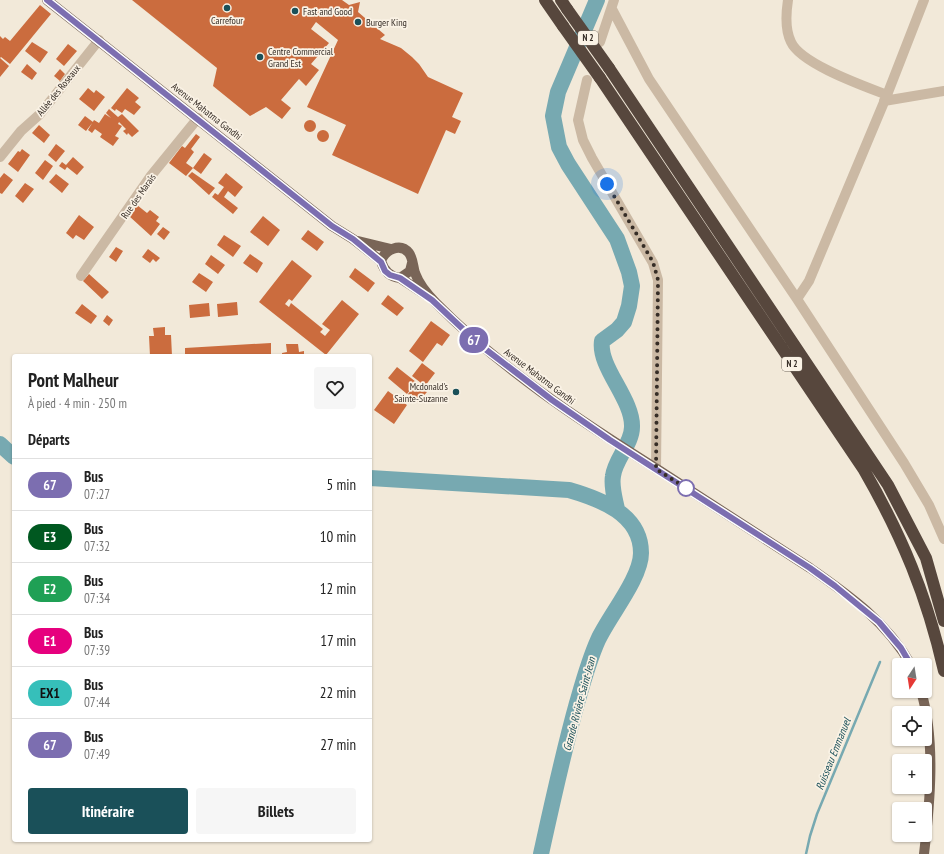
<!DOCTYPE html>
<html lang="fr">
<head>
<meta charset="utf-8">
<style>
  :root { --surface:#fff; --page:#f6f6f6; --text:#222; --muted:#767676; --line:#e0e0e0; --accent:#1a5059 }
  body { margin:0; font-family:"PT Sans Narrow",sans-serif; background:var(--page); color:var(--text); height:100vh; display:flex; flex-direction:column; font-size:15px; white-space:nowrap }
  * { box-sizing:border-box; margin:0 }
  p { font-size:13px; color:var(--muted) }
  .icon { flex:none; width:22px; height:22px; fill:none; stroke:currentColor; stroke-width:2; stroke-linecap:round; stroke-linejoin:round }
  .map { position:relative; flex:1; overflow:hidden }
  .drawer { position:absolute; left:12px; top:354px; width:360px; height:488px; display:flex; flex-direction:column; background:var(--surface); border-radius:4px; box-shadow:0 1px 3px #0004 }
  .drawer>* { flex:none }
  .badge { padding:0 8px; border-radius:13px; font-size:14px; line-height:26px }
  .needle { width:26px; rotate:192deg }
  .fabs { position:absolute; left:892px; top:658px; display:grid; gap:8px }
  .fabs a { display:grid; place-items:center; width:40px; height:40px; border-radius:4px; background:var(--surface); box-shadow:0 1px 3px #0004; font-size:20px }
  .you { position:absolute; width:20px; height:20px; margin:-10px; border:3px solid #fff; border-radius:50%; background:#1a73e8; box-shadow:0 0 0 6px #1a73e833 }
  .map>.badge { position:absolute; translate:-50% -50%; box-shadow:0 0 0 2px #fff }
  h2 { padding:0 16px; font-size:15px; line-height:36px }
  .round { display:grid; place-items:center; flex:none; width:42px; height:42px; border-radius:4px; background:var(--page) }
  .head { display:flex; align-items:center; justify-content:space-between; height:68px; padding:0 16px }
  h1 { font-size:19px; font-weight:600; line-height:30px }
  .primary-button { display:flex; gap:8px; margin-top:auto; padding:8px 16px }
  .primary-button a { flex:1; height:46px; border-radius:4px; background:var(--accent); color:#fff; font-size:16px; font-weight:600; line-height:46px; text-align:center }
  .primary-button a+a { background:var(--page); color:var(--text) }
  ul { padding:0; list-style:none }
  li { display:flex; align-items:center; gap:12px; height:52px; padding:0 16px; border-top:1px solid var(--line) }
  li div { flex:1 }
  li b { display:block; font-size:15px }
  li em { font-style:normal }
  li .badge { min-width:44px; font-weight:700; text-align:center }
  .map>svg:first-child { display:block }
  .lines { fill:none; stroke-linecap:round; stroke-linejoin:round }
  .stream { stroke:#77a9b1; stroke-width:2.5 }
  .river { stroke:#77a9b1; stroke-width:16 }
  .building { fill:#cb6c3e }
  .minor { stroke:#cbb9a4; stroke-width:10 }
  .major { stroke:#796557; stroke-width:10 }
  .highway { stroke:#57473d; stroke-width:12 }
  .highway-bridge { stroke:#57473d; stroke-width:12 }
  .line-casing { stroke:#fff; stroke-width:9 }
  .line { stroke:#7c6eb0; stroke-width:6 }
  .walk { stroke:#362d26; stroke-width:4; stroke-dasharray:0 7.2 }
  .poi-dot { fill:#1a5059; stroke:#faf2e5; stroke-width:1.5 }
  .stop-dot { fill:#fff; stroke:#7c6eb0; stroke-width:2 }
  .labels { text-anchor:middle; stroke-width:3.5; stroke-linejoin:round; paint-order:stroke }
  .shield { fill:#faf2e5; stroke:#71685f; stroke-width:1 }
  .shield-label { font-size:9px; font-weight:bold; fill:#362d26 }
  .poi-label { font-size:10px; fill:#362d26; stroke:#faf2e5; text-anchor:start }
  .street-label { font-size:10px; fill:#362d26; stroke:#faf2e5 }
  .water-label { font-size:11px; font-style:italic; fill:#1a5059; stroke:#faf2e5 }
</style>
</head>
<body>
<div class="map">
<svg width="944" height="854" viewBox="0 0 944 854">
  <rect width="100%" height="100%" fill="#f2e9d9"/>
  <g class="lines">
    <path class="stream" d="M806,854L810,836L817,814L880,662"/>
    <path class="river" d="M597,0L558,92L553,116L559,147L568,164L617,239L629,272L632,286L629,306L624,322L617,330L602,341C598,367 633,399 632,427C632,444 615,459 613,476C611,487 615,499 617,509
      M0,444L14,457
      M370,478L569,490C600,499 641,514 641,553C641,578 609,616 598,640C589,660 583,682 577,703C563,753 552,804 541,854"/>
  </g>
  <path class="building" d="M132,0H342L349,5L360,2L358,12L385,35L380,39L401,48L412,57L419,64L428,77L463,93L452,117L461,121L455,134L446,130L418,194L332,155L346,125L307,107L338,40L316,22L311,29L329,43L311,64L319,70L306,86L299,79L281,100L291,108L282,119L266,107L250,116L213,86L217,68Z
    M40,5L51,14L10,64L1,57L0,58L9,66L0,77V36L3,39L5,37L10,41Z
    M32,42L48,52L40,63L25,51Z
    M68,44L77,51L64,66L56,59Z
    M27,64L37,73L32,80L21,72Z
    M60,69L65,74L60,81L54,76Z
    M88,88L94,93L96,90L105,97L94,111L79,99Z
    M127,88L139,98L135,102L141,107L134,115L125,109L122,113L116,109L115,111L111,108Z
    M109,109L118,117L122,114L139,131L132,137L128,133L127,135L123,131L126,129L119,122L118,124L122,126L115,136L119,138L113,146L100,137L102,134L95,129L92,133L88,130L94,120L99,123L105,114L111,118L106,113Z
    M85,116L93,122L86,131L78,125Z
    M304 126a6 6 0 1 1 12 0a6 6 0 1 1-12 0Z
    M39,125L50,135L44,143L32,133Z
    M317 136a6 6 0 1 1 12 0a6 6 0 1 1-12 0Z
    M196,134L200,137L191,149L194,152L186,163L193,168L186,176L169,163L182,146L185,148Z
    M56,144L65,151L56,162L48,155Z
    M22,149L30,155L18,172L8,164L18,151L20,152Z
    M204,153L212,159L201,174L193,168Z
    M73,157L84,167L77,175L67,167L65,170L59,166L62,162L66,165Z
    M45,160L53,166L43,180L35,173Z
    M192,172L215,188L209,195L188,176Z
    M4,173L13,180L2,194L0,193V178Z
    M226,173L243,187L235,197L228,191L224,197L238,208L233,214L212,197L215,193L218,195L224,187L218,183Z
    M56,174L69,184L62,193L49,182Z
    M25,183L34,189L23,203L15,196Z
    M137,205L147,213L150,210L159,217L156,221L160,224L151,236L129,216Z
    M79,215L94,227L84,240L76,235L73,239L66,233Z
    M263,216L280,230L268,246L250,232Z
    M163,227L170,232L164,240L157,234Z
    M308,230L324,242L317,251L301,239Z
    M224,235L241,246L233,257L217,245Z
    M116,247L123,251L116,262L109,257Z
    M148,249L160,258L156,262L153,259L150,263L142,257Z
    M250,254L263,263L257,273L243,263Z
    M211,255L225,265L218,274L205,264Z
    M292,260L312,276L292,301L289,299L285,304L289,307L291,303L323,329L320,332L325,336L330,330L322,324L342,300L359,314L326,355L259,302Z
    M355,268L375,283L368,292L349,277Z
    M199,273L213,282L206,292L192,282Z
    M89,274L109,292L102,299L83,281Z
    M388,295L404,308L397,316L381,304Z
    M237,302L238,315L218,317L217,304Z
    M209,303L210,316L190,318L189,305Z
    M82,304L97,316L91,324L75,313Z
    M107,315L113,320L109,326L103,321Z
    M431,321L450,335L442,346L437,343L423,362L409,351Z
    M165,327V335H171L172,356H150L149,336H154L153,328Z
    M271,343V356H185V348Z
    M286,344H298L299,352L304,351V356H282V353L287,352Z
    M422,363L435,373L425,386L412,376Z
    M397,367L416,382L407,394L388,378Z
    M416,384L427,392L418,402L408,394Z
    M388,391L407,405L394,424L374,410Z"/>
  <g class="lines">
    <path class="minor" d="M788,0C786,13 785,30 791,42C801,64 864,86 887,95
      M612,9L649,79L797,299L904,463L929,505L944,539
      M600,42L614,0
      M587,80L578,120L583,140L592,158L653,263L658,280L656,469
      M884,101L944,91
      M0,157L21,131L40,114L99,40
      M81,276L150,177L198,118
      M797,299L809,281L887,95L924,0"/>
    <path class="major" d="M47,0L332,226L353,239L381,261
      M358,241L391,249
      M412,263L410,271L400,278C390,277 384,271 381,261C385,250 400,242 409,253C413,258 413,267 415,273C419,284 428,295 436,303C501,369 579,420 657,469C708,502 759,535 810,568C849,595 887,622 911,665
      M400,278L426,295
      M921,691C936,741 930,803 924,854"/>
    <path class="highway" d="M545,0L563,26
      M561,0L567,9
      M609,68L888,485L926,558L944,621
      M600,78L864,470C902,536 927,596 944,671"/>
    <path class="highway-bridge" d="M567,9L609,68
      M563,26L600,78"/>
  </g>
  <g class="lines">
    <g class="line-casing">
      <path id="line" d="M47,0L332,226L353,239L381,262L385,271L390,275L400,278L432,300L480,345L552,400L610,440L810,568L835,586L879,622L901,648L911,665"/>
    </g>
    <use href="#line" class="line"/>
    <path class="walk" d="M607,184L653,262L658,280L656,469L686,488"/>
  </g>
  <g class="poi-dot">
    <circle cx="227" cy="8" r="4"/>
    <circle cx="295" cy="11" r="4"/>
    <circle cx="358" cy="22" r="4"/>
    <circle cx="260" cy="57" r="4"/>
    <circle cx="456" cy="392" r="4"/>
  </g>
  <circle class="stop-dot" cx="686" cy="488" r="8"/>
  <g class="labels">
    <g class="shield">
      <rect x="578" y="31" width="20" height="14" rx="3"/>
      <rect x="782" y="357" width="20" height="14" rx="3"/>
    </g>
    <g class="shield-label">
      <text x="588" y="41">N 2</text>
      <text x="792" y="367">N 2</text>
    </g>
    <g class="poi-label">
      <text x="303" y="15">Fast and Good</text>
      <text x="227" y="24" text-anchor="middle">Carrefour</text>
      <text x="366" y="26">Burger King</text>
      <text x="268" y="55">Centre Commercial<tspan x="268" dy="12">Grand Est</tspan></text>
      <text x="448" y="390" text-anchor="end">Mcdonald's<tspan x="448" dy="12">Sainte-Suzanne</tspan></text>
    </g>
    <g class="street-label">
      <text transform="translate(58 90) rotate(-51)" y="4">Allée des Roseaux</text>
      <text transform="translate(207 111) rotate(38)" y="4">Avenue Mahatma Gandhi</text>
      <text transform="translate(138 196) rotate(-55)" y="4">Rue des Marais</text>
      <text transform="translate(540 376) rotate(37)" y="4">Avenue Mahatma Gandhi</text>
    </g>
    <g class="water-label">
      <text transform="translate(579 704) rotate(-75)" y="4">Grande Rivière Saint-Jean</text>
      <text transform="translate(833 754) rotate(-68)" y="4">Ruisseau Emmanuel</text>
    </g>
  </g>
</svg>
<div class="fabs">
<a><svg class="needle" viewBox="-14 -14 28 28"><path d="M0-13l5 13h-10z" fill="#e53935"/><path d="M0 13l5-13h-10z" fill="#767676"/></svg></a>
<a><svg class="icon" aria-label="locate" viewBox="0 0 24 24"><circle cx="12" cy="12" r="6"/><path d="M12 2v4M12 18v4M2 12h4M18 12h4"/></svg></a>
<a>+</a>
<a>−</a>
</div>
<div class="you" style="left:607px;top:184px"></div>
<b class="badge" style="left:474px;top:340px;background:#7c6eb0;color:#fff">67</b>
<section class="drawer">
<div class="head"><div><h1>Pont Malheur</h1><p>À pied · 4 min · 250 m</p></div><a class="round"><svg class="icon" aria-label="heart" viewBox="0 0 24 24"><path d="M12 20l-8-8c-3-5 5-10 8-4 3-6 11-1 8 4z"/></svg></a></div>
<h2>Départs</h2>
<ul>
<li><span class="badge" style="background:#7c6eb0;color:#fff">67</span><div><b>Bus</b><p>07:27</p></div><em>5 min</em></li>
<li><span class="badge" style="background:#005820;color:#fff">E3</span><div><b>Bus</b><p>07:32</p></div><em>10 min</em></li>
<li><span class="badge" style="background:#1fa055;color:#fff">E2</span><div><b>Bus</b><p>07:34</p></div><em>12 min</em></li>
<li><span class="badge" style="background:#e6007e;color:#fff">E1</span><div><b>Bus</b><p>07:39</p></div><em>17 min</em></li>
<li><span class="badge" style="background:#36bfba;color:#111">EX1</span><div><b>Bus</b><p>07:44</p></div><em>22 min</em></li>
<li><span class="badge" style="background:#7c6eb0;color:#fff">67</span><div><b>Bus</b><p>07:49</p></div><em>27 min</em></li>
</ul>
<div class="primary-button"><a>Itinéraire</a><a>Billets</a></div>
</section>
</div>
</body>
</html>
